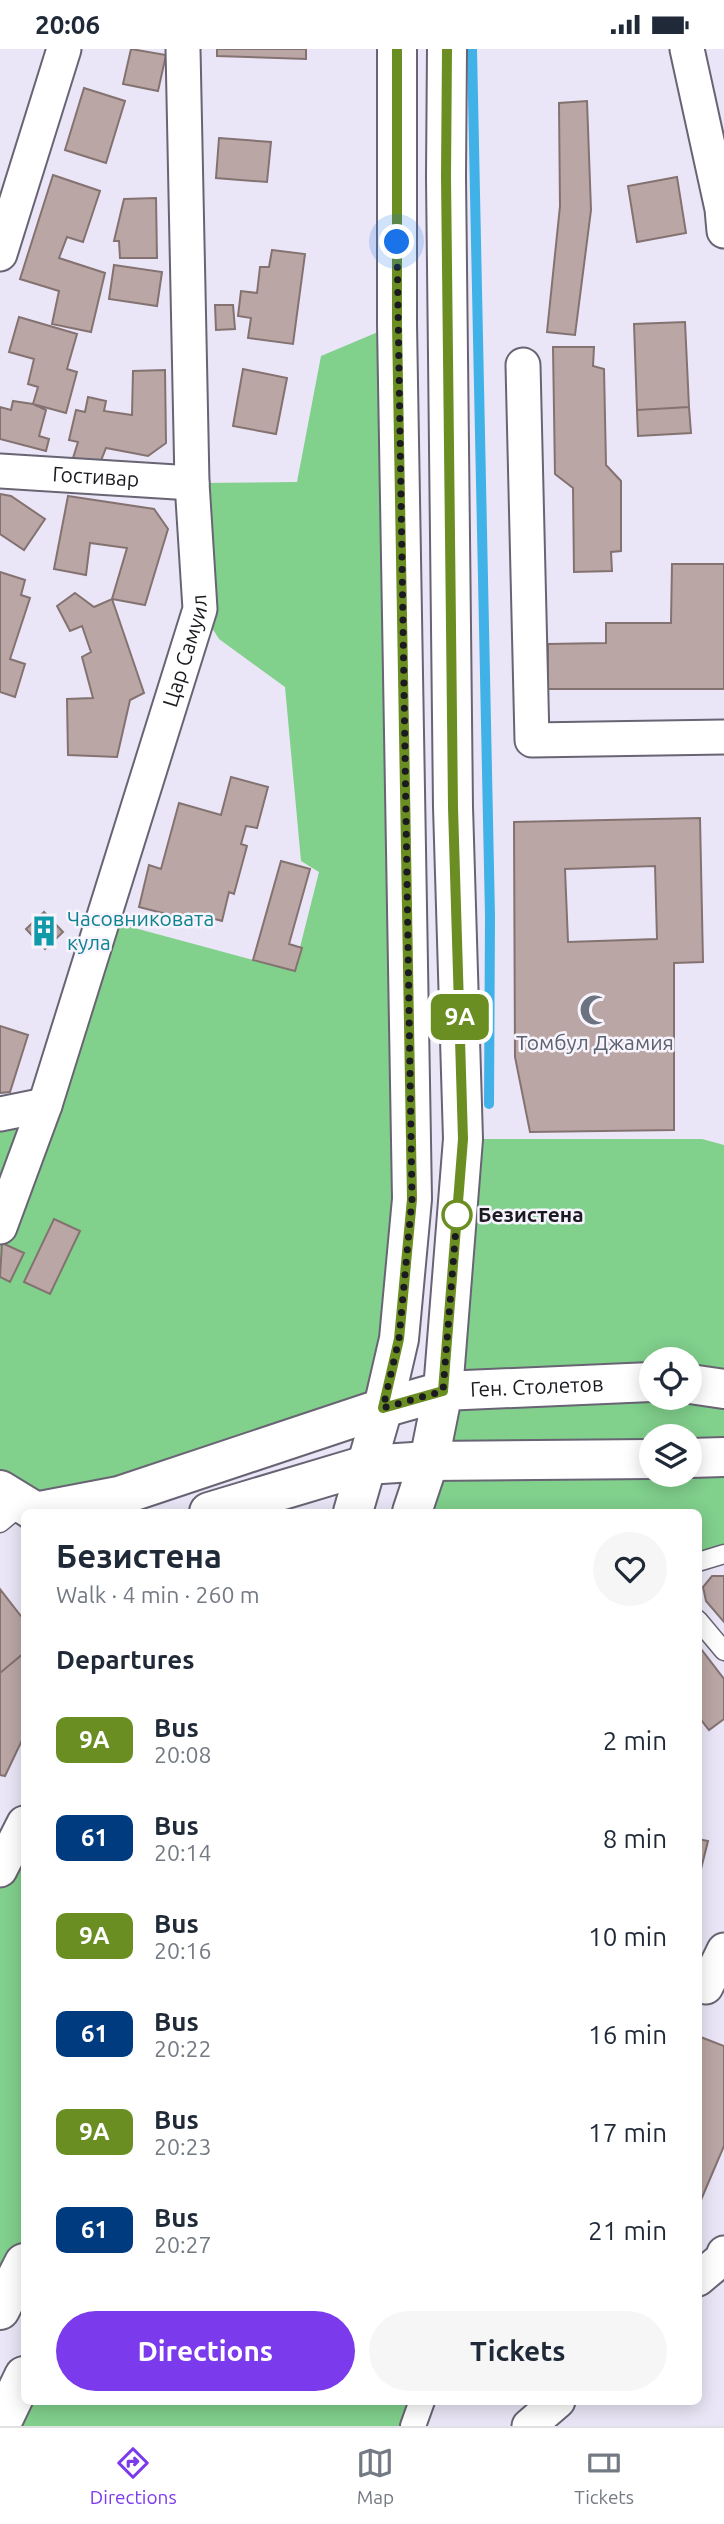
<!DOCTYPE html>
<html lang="en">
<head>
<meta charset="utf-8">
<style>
  :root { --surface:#fff; --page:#f6f6f7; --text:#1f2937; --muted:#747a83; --line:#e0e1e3; --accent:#7c3aed }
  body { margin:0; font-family:Ubuntu,sans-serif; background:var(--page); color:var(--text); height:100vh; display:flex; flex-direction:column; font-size:26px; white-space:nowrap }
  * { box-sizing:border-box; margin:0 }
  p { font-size:23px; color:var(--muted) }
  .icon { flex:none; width:38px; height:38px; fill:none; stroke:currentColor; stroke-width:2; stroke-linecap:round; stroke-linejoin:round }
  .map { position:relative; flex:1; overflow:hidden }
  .panel { position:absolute; left:21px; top:1460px; width:681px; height:896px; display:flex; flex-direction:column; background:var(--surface); border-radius:10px; box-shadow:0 4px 18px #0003 }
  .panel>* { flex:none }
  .badge { padding:0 14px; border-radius:10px; font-size:24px; line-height:46px }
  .buttons { position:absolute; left:639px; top:1298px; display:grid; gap:14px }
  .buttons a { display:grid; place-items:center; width:63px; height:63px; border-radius:50%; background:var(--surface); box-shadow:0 4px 18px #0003; font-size:35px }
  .you { position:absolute; width:35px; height:35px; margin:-18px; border:5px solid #fff; border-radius:50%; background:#1a73e8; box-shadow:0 0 0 10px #1a73e833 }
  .map>.badge { position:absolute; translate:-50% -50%; box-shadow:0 0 0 4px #fff }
  h2 { padding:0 35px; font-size:26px; line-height:63px }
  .round { display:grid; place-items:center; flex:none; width:74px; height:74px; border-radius:37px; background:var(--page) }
  .headline { display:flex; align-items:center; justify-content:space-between; height:119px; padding:0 35px }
  h1 { font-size:33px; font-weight:600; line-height:52px }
  .primary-button { display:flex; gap:14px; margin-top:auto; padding:14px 35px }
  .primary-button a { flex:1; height:80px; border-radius:42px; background:var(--accent); color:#fff; font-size:28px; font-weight:600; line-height:80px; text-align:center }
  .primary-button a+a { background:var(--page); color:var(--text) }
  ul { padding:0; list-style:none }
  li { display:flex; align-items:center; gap:21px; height:98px; padding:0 35px }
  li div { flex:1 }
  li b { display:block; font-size:26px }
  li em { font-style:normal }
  li .badge { min-width:77px; font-weight:700; text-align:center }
  .status { display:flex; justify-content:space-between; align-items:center; height:49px; padding:0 35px; background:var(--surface); direction:ltr }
  .status svg { height:19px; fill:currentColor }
  .dock { display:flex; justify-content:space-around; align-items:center; height:98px; border-top:2px solid var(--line); background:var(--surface); font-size:19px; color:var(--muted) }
  .dock a { display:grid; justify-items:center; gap:4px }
  .dock .current { color:var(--accent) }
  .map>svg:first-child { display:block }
  .green { fill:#81d08c; fill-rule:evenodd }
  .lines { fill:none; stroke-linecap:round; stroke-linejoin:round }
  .stream { stroke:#40b2e7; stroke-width:10 }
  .building { fill:#baa7a5; stroke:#847271; stroke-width:2; fill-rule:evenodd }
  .service-casing { stroke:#686473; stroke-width:21 }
  .pedestrian-casing { stroke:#686473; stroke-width:28 }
  .minor-casing { stroke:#686473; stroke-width:37 }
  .tertiary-casing { stroke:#686473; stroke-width:42 }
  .secondary-casing { stroke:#686473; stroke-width:42 }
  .service { stroke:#fff; stroke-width:18 }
  .pedestrian { stroke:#fff; stroke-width:24 }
  .minor { stroke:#fff; stroke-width:33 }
  .tertiary { stroke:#fff; stroke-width:38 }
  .secondary { stroke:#fff; stroke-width:38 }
  .line-casing { stroke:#fff; stroke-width:16 }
  .line { stroke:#6b8e23; stroke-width:10 }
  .walk { stroke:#1b1a20; stroke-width:7; stroke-dasharray:0 12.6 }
  .stop-dot { fill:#fff; stroke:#6b8e23; stroke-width:3.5 }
  .labels { text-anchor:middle; stroke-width:5; stroke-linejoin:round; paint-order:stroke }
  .street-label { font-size:21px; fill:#1b1a20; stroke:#f7f4fe }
  .culture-label { font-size:21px; fill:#0d838f; stroke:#f7f4fe; text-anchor:start }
  .worship-label { font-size:21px; fill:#5b616d; stroke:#f7f4fe }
  .stop-label { font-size:21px; font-weight:bold; fill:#1b1a20; stroke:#f7f4fe; text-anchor:start }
</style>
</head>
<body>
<div class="status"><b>20:06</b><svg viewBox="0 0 49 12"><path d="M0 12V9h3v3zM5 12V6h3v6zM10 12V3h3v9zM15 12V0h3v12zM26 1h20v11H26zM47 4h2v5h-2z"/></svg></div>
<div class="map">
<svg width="724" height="2377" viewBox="0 0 724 2377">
  <rect width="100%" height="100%" fill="#eae6f7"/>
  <path class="green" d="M397,275L409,969L383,1359L119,1447L0,1441V1065L45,1056L105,871L294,922L319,823L301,812L285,638L219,590L200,560L192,434L297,433L321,307Z
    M463,1090H702L724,1096V1505L698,1513V1463H412ZM651,1311H690V1349H651ZM651,1388H690V1426H651Z
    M24,1774V2214L0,2261V1821Z
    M24,2352H422L413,2377H0Z"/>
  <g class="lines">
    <path class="stream" d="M472,0L490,867L489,1055"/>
  </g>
  <path class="building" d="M131,0L166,6L158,42L123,35Z
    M217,0H306V10L217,7Z
    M84,39L125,52L106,114L65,101Z
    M587,52L591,161L575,286L547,283L560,157L559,54Z
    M219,89L271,93L267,133L216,129Z
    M53,126L100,142L83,193L67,188L59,209L105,224L91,283L52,275L59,242L20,230Z
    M677,128L686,184L637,193L628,137Z
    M156,149L157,209H120L119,192H114L124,150Z
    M272,201L305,205L293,295L248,289L251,269L238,267L241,242L257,244L260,218H269Z
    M114,216L162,223L157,257L109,250Z
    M215,256H233L235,280L216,281Z
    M19,268L77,285L67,320L77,323L66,364L33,355L38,338L28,335L34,310L9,303Z
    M685,273L689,358L637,361L634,275Z
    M553,298H594L593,317L604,320L606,416L621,432V502L611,503L612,522L574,523L573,439L555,425Z
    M243,320L287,329L276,385L233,377Z
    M165,321L166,394L148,407L106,399L100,414L73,409L78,393L69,391L76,361L85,363L88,348L106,352L104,362L132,366L133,322Z
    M13,352L33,355L46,361L39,387L49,390L46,402L0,390V358L11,361Z
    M689,358L691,384L638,387L637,361Z
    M0,445L11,447L45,470L24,501L0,485Z
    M68,447L154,460L168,480L145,556L112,550L127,499L90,494L86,526L54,520Z
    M672,515H724V640H548V595L606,594V574H671Z
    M0,523L25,531L21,546L30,549L10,610L25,615L15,648L0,643Z
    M75,544L94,558L112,550L144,644L130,651L117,708L68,706L67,650L93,649L82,608L91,603L82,577L70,582L57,557Z
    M231,728L268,738L257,779L246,777L241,795L247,797L234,845L229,843L222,872L196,865L194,872L139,858L149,816L161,820L179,754L221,766Z
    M700,769L703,913L674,914V1081L530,1083L515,1008L514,773ZM655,817L657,890L568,893L565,820Z
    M281,812L310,820L289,895L302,899L295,922L253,911Z
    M44,863L63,883L45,900L26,880Z
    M0,977L28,986L10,1043L0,1044Z
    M54,1170L80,1182L50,1245L24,1233Z
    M2,1194L24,1204L10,1233L0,1228Z
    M712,1527H724V1573L706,1552L703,1538Z
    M0,1540L24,1571V1604L0,1624Z
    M698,1596L724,1630V1670L709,1681L698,1667Z
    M24,1604V1687L5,1727L0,1726V1624Z
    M698,1790L708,1792L701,1820L698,1819Z
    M698,1987L724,1997V2097L698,2158Z"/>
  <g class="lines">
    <g class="service-casing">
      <path id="service" d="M0,1474L23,1455
        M698,1513L724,1505
        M698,1571L724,1602"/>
    </g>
    <g class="pedestrian-casing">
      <path id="pedestrian" d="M413,2377L422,2352"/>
    </g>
    <g class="minor-casing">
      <g id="minor">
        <path d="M687,0L722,160L724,182"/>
        <path d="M0,205L64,0"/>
        <path d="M523,316L532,691L724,688"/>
        <path id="s1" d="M0,422L192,434"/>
        <path d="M0,1065L45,1056"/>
        <path id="s2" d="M0,1178L45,1056L200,560L192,434L183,0"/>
        <path d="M0,1821L24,1774"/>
        <path d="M706,1938L724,1901"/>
        <path d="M698,2230L722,2210L724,2204"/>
        <path d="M529,2377L558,2352"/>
      </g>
    </g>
    <g class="tertiary-casing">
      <g id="tertiary">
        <path d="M690,1335L724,1340"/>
        <path d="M690,1409L724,1408"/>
        <path d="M0,1441L36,1463"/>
        <path id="s3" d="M35,1463L119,1447L383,1359L443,1342L651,1333"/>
        <path d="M209,1463L366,1416L429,1412L651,1410"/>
      </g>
    </g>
    <g class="secondary-casing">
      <path id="secondary" d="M353,1463L383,1359L399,1290L412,1150L397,275V0
        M412,1463L429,1412L443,1342L463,1090L453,758L446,127L447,0
        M0,2261L24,2214
        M0,2377L24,2327"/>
    </g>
    <use href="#service" class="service"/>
    <use href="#pedestrian" class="pedestrian"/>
    <use href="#minor" class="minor"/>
    <use href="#tertiary" class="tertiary"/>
    <use href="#secondary" class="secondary"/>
  </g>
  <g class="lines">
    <g class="line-casing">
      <path id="line" d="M397,0V275L412,1150L399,1290L383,1359L443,1342L463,1090L453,758L446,127L447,0"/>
    </g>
    <use href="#line" class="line"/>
    <path class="walk" d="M397,193L412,1150L399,1290L383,1359L443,1342L457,1166"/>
  </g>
  <defs>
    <g id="building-bare" transform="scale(2.415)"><path d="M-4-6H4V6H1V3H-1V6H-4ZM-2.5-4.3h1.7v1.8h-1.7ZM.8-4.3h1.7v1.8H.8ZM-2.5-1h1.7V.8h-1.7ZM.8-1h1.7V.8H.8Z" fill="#0f9aa8" stroke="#f7f4fe" stroke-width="2.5" paint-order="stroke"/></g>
    <g id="mosque-bare" transform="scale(2.415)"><path d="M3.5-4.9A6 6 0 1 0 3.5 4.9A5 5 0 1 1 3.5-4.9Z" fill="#6b7280" stroke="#f7f4fe" stroke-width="2.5" paint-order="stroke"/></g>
  </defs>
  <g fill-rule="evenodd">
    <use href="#building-bare" x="44" y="882"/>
    <use href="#mosque-bare" x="595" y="961"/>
  </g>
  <circle class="stop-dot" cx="457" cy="1166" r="14"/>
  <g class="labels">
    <g class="street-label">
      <text dy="7" stroke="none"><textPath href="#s1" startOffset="96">Гостивар</textPath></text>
      <text dy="7" stroke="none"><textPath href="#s2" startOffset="606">Цар Самуил</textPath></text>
      <text dy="7" stroke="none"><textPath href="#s3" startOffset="520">Ген. Столетов</textPath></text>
    </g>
    <g class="culture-label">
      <text x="67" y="877">Часовниковата<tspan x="67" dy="24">кула</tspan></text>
    </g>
    <g class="worship-label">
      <text x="595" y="1001">Томбул Джамия</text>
    </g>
    <g class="stop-label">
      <text x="478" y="1173">Безистена</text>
    </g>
  </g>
</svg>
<div class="buttons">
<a><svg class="icon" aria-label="locate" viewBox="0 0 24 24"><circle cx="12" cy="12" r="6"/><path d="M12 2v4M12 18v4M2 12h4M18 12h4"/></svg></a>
<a><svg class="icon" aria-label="layers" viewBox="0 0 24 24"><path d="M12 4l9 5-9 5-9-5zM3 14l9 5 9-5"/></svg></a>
</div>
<div class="you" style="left:397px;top:193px"></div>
<b class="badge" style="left:460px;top:968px;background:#6b8e23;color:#fff">9А</b>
<section class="panel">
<div class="headline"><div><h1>Безистена</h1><p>Walk · 4 min · 260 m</p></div><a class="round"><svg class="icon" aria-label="heart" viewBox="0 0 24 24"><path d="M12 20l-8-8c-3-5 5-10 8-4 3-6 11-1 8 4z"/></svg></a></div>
<h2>Departures</h2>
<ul>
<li><span class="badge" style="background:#6b8e23;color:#fff">9А</span><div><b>Bus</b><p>20:08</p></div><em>2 min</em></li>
<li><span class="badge" style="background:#003b80;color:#fff">61</span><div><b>Bus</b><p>20:14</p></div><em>8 min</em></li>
<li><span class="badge" style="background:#6b8e23;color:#fff">9А</span><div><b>Bus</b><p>20:16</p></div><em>10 min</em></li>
<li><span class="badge" style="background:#003b80;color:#fff">61</span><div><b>Bus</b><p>20:22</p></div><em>16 min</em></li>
<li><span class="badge" style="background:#6b8e23;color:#fff">9А</span><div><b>Bus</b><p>20:23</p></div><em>17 min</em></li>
<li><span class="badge" style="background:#003b80;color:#fff">61</span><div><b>Bus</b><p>20:27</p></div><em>21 min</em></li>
</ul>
<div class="primary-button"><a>Directions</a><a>Tickets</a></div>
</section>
</div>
<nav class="dock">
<a class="current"><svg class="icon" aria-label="directions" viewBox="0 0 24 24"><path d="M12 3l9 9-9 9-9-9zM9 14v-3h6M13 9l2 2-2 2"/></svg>Directions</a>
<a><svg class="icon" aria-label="map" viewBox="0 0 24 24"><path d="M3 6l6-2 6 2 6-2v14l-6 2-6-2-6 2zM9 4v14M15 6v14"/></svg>Map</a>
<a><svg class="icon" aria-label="tickets" viewBox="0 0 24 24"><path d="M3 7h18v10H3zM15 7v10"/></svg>Tickets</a>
</nav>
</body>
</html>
